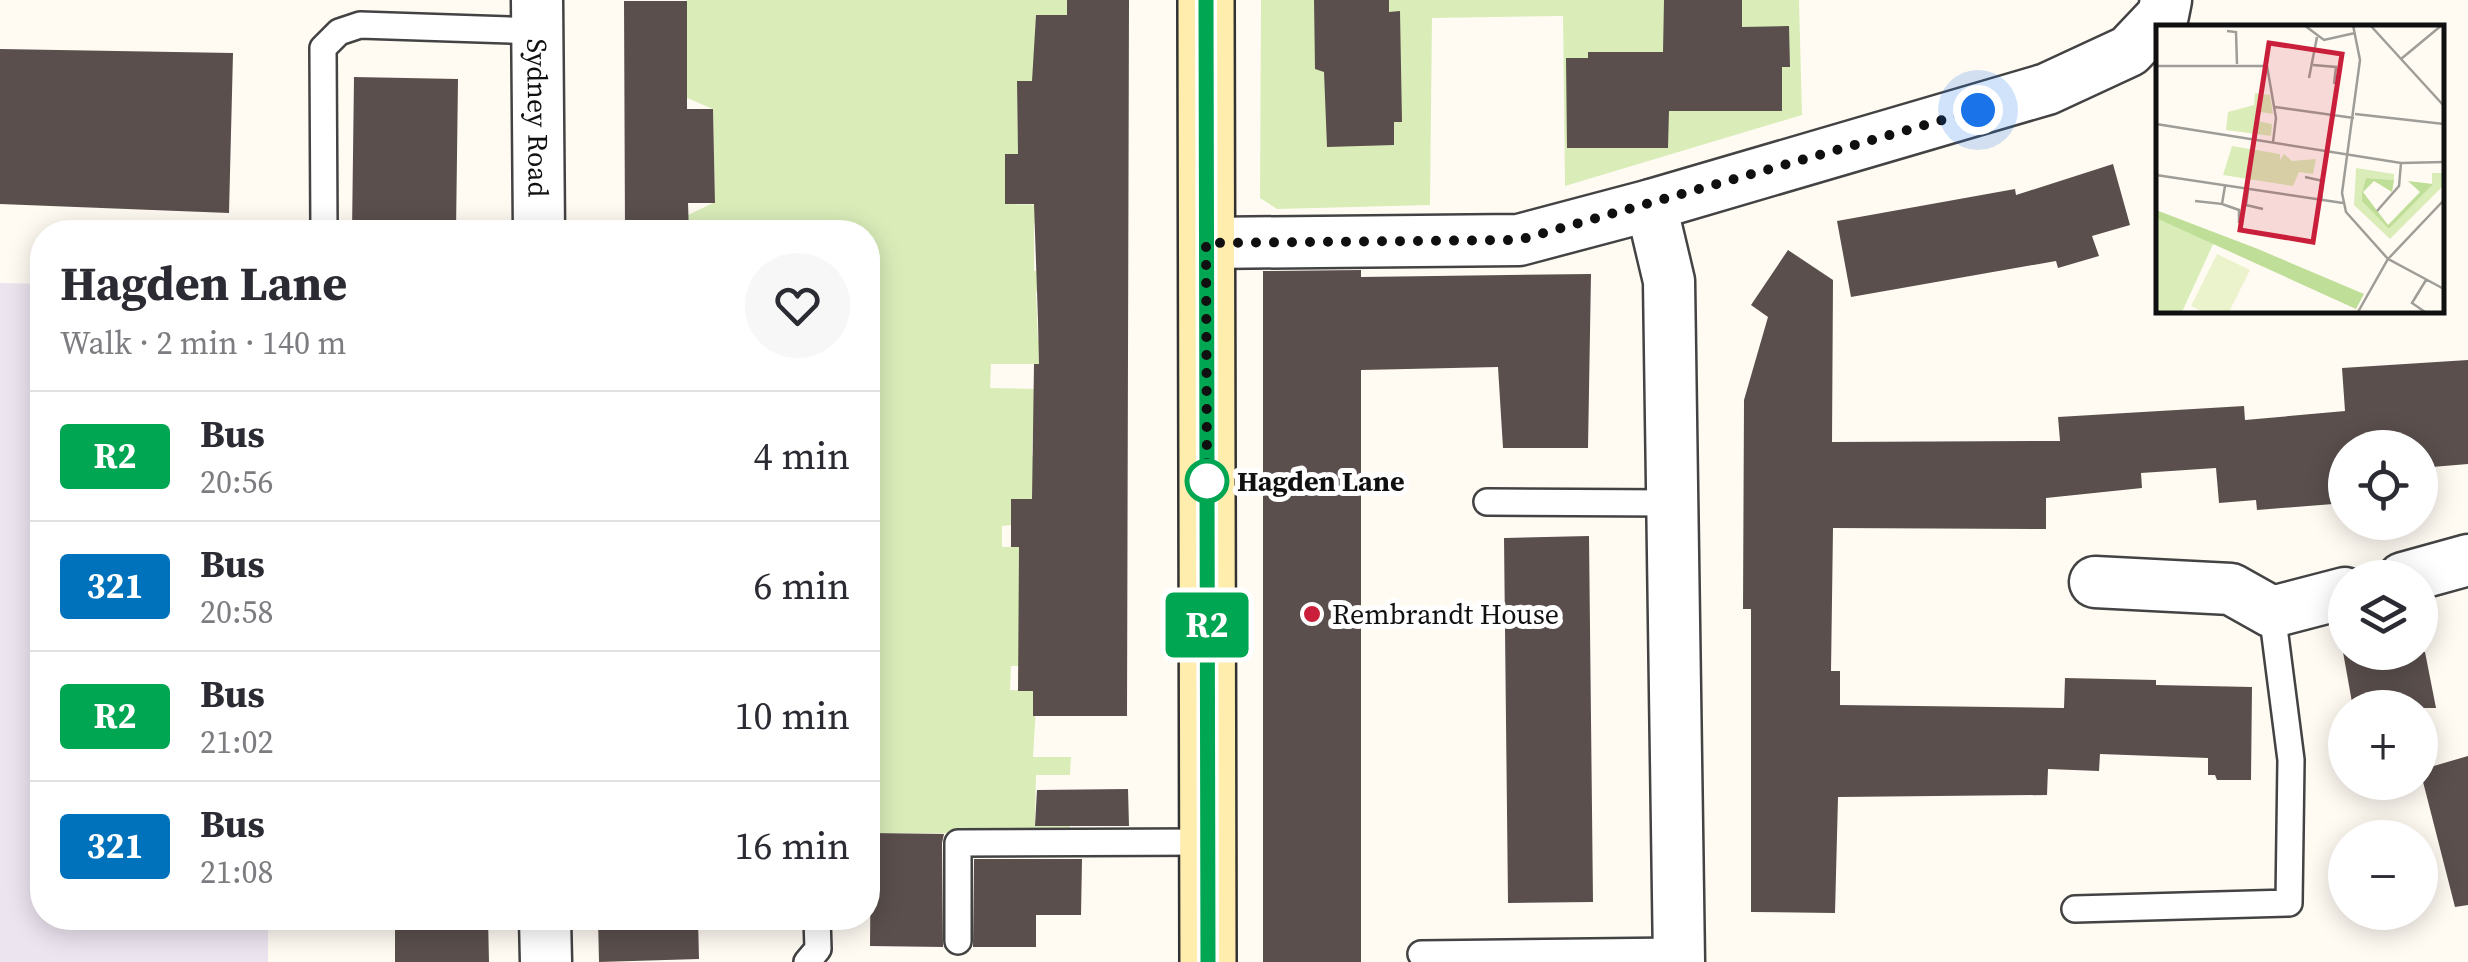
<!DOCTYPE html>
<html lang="en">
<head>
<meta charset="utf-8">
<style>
  :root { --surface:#fff; --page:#f7f7f7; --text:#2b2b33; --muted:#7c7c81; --line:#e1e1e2 }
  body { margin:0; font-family:"Source Serif 4",serif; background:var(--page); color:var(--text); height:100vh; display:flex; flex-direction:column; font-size:38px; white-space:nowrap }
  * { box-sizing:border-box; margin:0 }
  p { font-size:32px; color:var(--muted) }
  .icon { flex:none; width:55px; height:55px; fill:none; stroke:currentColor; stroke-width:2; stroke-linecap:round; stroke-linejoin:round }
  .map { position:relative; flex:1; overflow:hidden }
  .sheet { position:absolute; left:30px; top:220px; width:850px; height:710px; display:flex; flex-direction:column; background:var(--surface); border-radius:40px; box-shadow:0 5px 25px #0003 }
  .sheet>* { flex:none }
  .badge { padding:0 20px; border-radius:8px; font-size:35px; line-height:65px }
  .fabs { position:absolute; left:2328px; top:430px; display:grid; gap:20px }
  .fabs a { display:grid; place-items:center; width:110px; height:110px; border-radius:50%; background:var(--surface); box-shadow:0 5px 25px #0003; font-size:50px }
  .you { position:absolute; width:50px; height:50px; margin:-25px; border:8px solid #fff; border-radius:50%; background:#1a73e8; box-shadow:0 0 0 15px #1a73e833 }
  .map>.badge { position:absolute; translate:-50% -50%; box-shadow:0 0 0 5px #fff }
  .round { display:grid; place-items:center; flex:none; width:105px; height:105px; border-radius:52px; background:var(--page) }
  .headline { display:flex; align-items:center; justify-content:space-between; height:170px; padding:0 30px }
  h1 { font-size:48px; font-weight:700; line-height:75px }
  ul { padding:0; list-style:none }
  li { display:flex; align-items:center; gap:30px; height:130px; padding:0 30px; border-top:2px solid var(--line) }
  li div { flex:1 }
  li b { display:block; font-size:38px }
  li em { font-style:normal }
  li .badge { min-width:110px; font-weight:700; text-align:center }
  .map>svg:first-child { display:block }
  .industrial { fill:#ece4ef }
  .green { fill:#daedb9 }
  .building { fill:#5a4f4c }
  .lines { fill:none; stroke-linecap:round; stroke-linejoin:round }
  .lane-casing { stroke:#434343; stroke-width:30 }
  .street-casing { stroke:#434343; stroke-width:55 }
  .secondary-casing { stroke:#323232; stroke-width:60 }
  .lane { stroke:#fff; stroke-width:25 }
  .street { stroke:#fff; stroke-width:50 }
  .secondary { stroke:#ffedae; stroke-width:55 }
  .line-casing { stroke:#fff; stroke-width:22 }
  .line { stroke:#00a651; stroke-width:15 }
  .walk { stroke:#101010; stroke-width:10; stroke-dasharray:0 18 }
  .stop-dot { fill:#fff; stroke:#00a651; stroke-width:5 }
  .poi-dot { fill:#c91f3a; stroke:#fff; stroke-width:4 }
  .labels { text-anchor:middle; stroke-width:10; stroke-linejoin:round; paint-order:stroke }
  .street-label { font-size:28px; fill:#101010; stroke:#fff }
  .stop-label { font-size:28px; font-weight:bold; fill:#101010; stroke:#fff; text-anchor:start }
  .poi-label { font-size:28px; fill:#101010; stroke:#fff; text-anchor:start }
  .inset-road { fill:none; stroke:#9f9d98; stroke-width:2.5 }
  .view { fill:#c91f3a; fill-opacity:0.15; stroke:#c91f3a; stroke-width:5 }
  .inset-edge { fill:none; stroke:#101010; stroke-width:5 }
</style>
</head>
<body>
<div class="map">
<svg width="2468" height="962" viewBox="0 0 2468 962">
  <rect width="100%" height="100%" fill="#fffbf3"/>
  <path class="industrial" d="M0,283L42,284V918H268V962H0Z"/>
  <path class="green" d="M687,0H1067V15H1036L1035,60L1069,80L1017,82L1018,139L1068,154H1005V204L1067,205L1069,223H1034V271H1067L1069,290L1036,292L1038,339L1067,338L1068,364H991L990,388L1037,389L1069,431L1033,432L1032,455L1069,480L1011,525L1002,526V547H1036L1033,666H1011L1010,690L1070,691L1036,708L1033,757H1071L1070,775H1036L1035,823L1070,824V834L871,833L868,232H689L688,215L715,202L713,109L687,98Z
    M1261,0H1799L1802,115L1565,186L1563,16L1432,18L1430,205L1277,209L1260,198Z"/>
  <path class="building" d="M1067,0H1129L1127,716H1033V691H1018L1019,547H1011V499H1032L1034,364H1039L1038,320L1034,204H1005V154H1018L1017,81H1032L1036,15H1067Z
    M1314,0H1389V12L1400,11L1402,122H1394V145L1327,147L1324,72L1315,69Z
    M1664,0H1742V27L1789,26L1790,67H1782V111H1669L1668,148H1567L1566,58H1588V52H1663Z
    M624,1H687V109H713L715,203H688L689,232H625Z
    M0,49L233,53L229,213L0,204Z
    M354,77L458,79L456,232H352Z
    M2113,164L2130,225L2092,236L2099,256L2058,268L2056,261L1851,297L1837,221L2015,189L2016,195Z
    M1788,250L1833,280L1832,442L2060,441L2058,417L2244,406L2245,420L2345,411L2342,368L2468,360V464L2420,468V448H2345V472L2331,474L2333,504L2257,510L2256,500L2219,503L2216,468L2141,473L2142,488L2046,498V529L1833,528L1831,671H1840V705L2064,708L2065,678L2156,680V685L2252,687L2251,780H2217L2215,775H2208V758L2100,754L2099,771L2048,769L2047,795L1838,797L1835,913L1751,912V609H1743L1744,400L1768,317L1751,305Z
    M1361,270V277L1591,274L1588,448H1503L1498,367L1361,370V962H1263V271Z
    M1589,536L1593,902L1508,903L1504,538Z
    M2343,652H2425L2436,708H2353Z
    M2468,756V905L2455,907L2420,770Z
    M1128,789L1129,826H1035L1037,790Z
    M871,833L944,834L942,843L943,947L870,946Z
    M974,859H1082L1081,915H1036V947H973Z
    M395,918H488L489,962H395Z
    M598,918H698L699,959L599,962Z"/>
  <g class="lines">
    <g class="lane-casing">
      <path id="lane" d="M324,232L323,48L339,32L360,25L538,31
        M1487,502L1672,503
        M2075,909L2289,903L2291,760L2272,612
        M958,941V843L1208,842
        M1421,954L1679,951
        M807,962L818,949L817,918"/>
    </g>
    <g class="street-casing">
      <g id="street">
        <path id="s1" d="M537,0L539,232"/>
        <path d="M1651,205L1669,281L1679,962"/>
        <path d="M1206,243L1519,240L1651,205L2047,89L2129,51L2163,15L2166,0"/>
        <path d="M2403,578L2468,560"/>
        <path d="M2095,582L2231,589L2272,612L2345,593"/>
        <path d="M545,918L546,962"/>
      </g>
    </g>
    <g class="secondary-casing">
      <path id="secondary" d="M1206,0L1208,962"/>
    </g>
    <use href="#lane" class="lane"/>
    <use href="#street" class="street"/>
    <use href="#secondary" class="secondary"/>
  </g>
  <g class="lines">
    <g class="line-casing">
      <path id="line" d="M1206,0L1208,962"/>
    </g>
    <use href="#line" class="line"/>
    <path class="walk" d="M1207,481L1206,243L1519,240L1978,110"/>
  </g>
  <circle class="stop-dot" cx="1207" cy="481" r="20"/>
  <circle class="poi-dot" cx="1312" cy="614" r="10"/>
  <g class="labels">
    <g class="street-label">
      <text dy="10" stroke="none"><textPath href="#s1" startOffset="118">Sydney Road</textPath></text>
    </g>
    <g class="stop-label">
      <text x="1237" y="491">Hagden Lane</text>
    </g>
    <g class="poi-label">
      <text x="1332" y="624">Rembrandt House</text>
    </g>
  </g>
  <g transform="translate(2156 25)">
    <rect width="288" height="288" fill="#fffbf3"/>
    <path d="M99,68L114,70L117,89L104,87L102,96L116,99L115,111L70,105L72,87L98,80ZM76,121L124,129V135L128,129L136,136L160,134L157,149L143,147L137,161L67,150ZM200,143L238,149V155L210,153L206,167L233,204L276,159V148H287V161L234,214L198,180ZM0,193L59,215L26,287H0Z" fill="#daedb9"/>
    <path d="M210,153L238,155L236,167L218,156L207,167L232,200L264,167L252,156L277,159L233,204L206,176V167ZM0,185L102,224L208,269L200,284L0,193Z" fill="#bfde98"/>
    <path d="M61,229L94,245L73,287H47L35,281Z" fill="#eaf3cc"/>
    <path class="inset-road" d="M148,0L168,15L199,8M197,0L204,35L186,168L190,187L232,234L288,175M214,0L288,81M71,6L80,7L81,39M245,34L286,0M157,40L180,42L178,59M0,41H111L120,93L117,117M153,53L161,12M119,82L198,93M199,89L288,99M0,99L245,138L288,137M0,150L187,178M149,152L167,156L165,176M92,165L90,180L107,184M39,176L66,179L69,161M66,179L83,185V198M221,186L243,161L245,138M202,287L232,234L288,264M269,287L256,278L270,255"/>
    <path class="view" d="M113,18L186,29L157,217L84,205Z"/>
    <rect width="288" height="288" class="inset-edge"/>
  </g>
</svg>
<div class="fabs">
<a><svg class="icon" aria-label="locate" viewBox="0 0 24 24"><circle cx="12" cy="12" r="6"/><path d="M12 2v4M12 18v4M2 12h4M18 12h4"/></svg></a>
<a><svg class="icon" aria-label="layers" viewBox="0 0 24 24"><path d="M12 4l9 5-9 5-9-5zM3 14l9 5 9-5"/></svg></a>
<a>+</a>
<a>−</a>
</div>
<div class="you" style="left:1978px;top:110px"></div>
<b class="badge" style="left:1207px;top:625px;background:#00a651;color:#fff">R2</b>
<section class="sheet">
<div class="headline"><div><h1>Hagden Lane</h1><p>Walk · 2 min · 140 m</p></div><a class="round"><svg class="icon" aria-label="heart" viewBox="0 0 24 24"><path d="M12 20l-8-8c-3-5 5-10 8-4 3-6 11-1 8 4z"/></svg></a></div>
<ul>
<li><span class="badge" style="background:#00a651;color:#fff">R2</span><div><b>Bus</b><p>20:56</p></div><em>4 min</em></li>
<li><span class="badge" style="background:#0072bc;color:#fff">321</span><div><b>Bus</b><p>20:58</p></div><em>6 min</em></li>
<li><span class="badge" style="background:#00a651;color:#fff">R2</span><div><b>Bus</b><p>21:02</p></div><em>10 min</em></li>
<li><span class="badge" style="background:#0072bc;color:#fff">321</span><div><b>Bus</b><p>21:08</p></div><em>16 min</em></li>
</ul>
</section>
</div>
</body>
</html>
